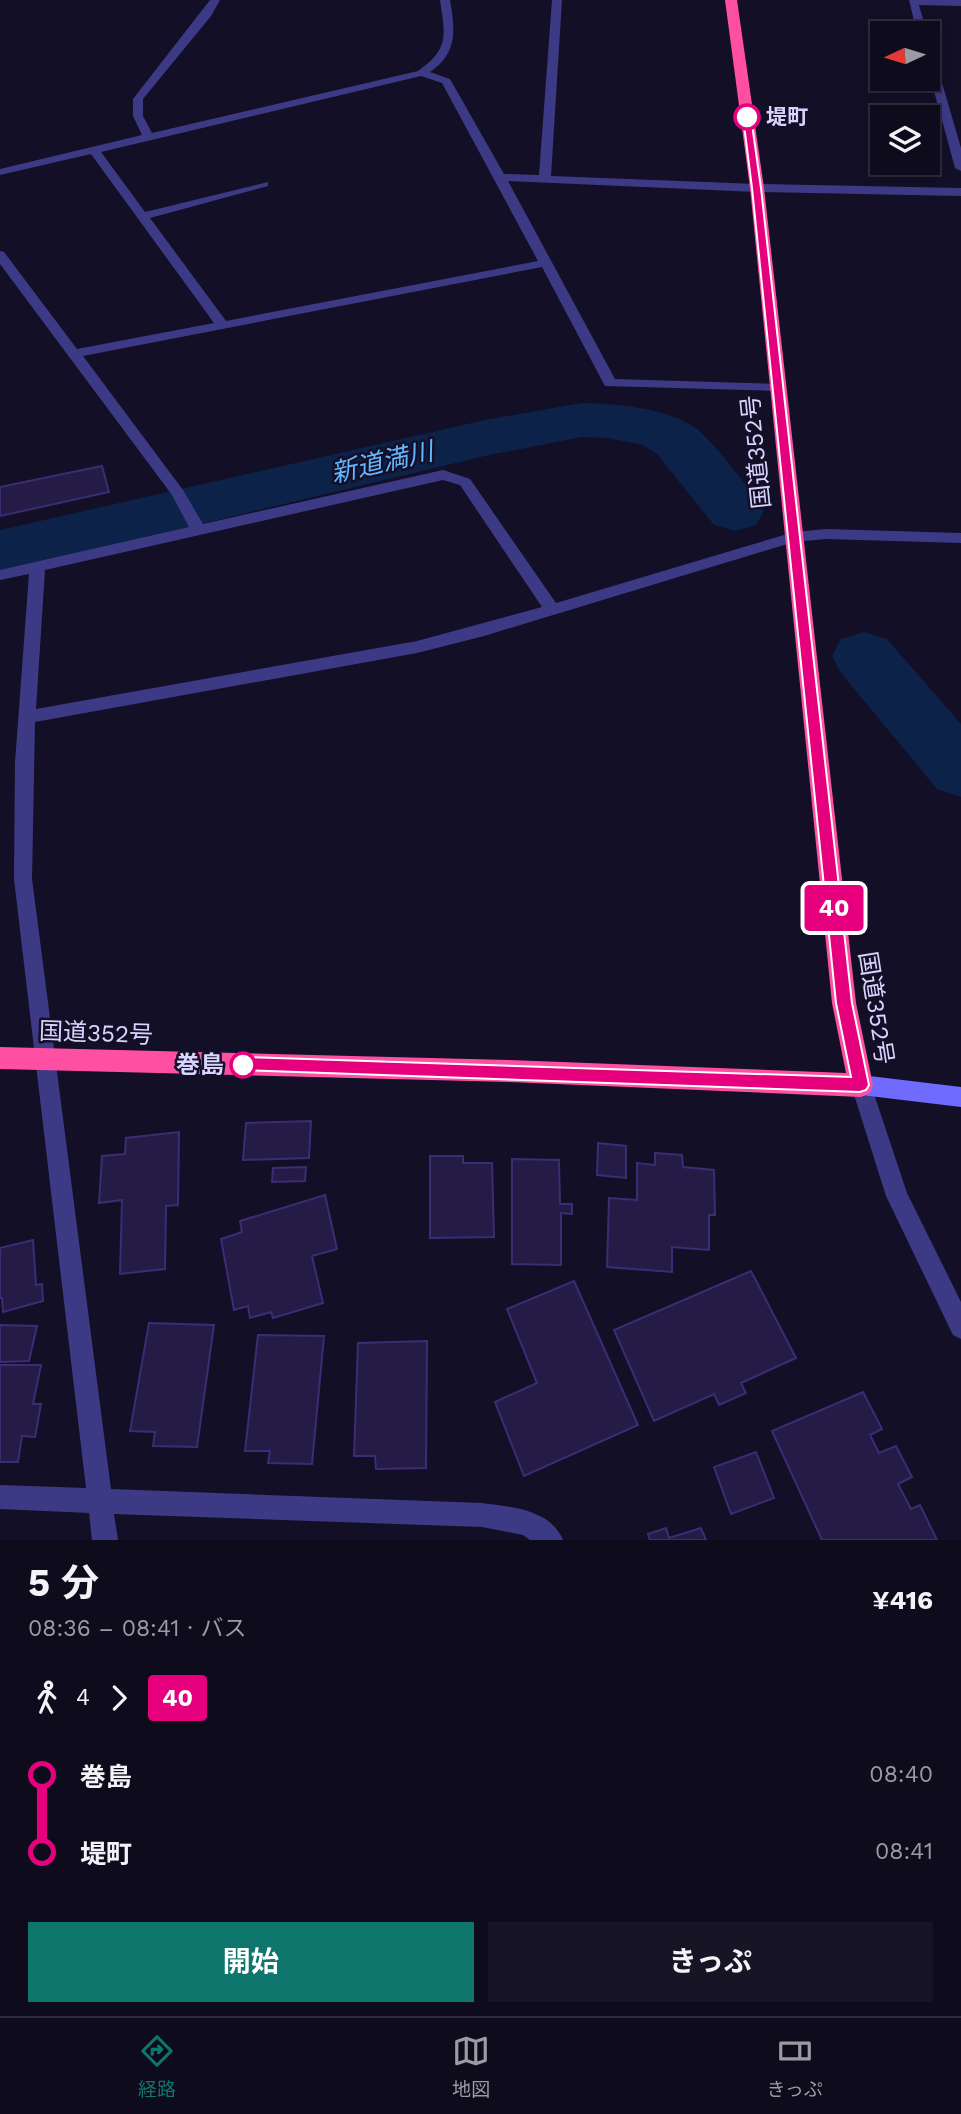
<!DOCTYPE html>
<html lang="ja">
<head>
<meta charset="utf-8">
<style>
  :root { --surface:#0e0b1c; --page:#171425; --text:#f1f3f6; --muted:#9b9ba3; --line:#2e2b3b; --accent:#0f766e }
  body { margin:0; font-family:"Work Sans","Noto Sans JP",sans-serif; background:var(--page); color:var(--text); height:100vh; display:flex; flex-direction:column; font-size:26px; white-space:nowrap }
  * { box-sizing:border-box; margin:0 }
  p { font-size:23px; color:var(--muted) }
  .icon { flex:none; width:38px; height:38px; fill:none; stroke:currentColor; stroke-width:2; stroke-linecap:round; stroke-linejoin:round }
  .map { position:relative; height:1540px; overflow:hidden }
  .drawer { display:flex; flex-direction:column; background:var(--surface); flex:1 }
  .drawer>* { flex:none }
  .badge { padding:0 14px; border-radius:5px; font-size:24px; line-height:46px }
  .needle { width:46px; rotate:266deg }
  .fabs { position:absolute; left:870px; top:21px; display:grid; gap:14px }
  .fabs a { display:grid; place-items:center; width:70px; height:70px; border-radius:0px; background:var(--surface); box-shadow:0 4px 10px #0003,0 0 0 2px var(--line); font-size:35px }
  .map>.badge { position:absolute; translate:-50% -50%; box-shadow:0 0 0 4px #fff }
  .legs { display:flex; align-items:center; gap:10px; height:77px; padding:0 28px; font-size:23px }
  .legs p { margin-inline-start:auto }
  .headline { display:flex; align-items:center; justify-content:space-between; height:119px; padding:0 28px }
  h1 { font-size:38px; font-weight:700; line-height:52px }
  .action { display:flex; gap:14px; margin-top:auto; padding:14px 28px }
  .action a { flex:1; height:80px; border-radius:0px; background:var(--accent); color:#fff; font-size:28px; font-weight:700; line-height:80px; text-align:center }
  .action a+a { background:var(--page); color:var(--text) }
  ul { padding:0 28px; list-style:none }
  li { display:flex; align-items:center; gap:24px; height:77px; font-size:26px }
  li i { display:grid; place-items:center; width:10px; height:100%; margin:0 9px; background:currentColor }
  li i::after { content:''; width:18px; height:18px; margin:-9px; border:5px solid; border-radius:50%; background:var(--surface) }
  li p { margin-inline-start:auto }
  li:first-child i { background:linear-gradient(#0000 50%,currentColor 0) }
  li:last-child i { background:linear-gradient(currentColor 50%,#0000 0) }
  .dock { display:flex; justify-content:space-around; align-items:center; height:98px; border-top:2px solid var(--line); background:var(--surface); font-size:19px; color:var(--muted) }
  .dock a { display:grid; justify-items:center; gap:4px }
  .dock .active { color:var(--accent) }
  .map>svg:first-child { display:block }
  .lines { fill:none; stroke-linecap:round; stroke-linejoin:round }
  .river { fill:#0c2248; fill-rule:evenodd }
  .building { fill:#241b47; stroke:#3b2d73; stroke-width:2 }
  .street { fill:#3d3a85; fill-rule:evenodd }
  .secondary { fill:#6f6bff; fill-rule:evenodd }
  .highway { fill:#ff4fa3; fill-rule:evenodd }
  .line-1 { fill:#e6007e; stroke:#fff; stroke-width:2 }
  .stop-1-dot { fill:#fff; stroke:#e6007e; stroke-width:3.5 }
  .labels { text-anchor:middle; stroke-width:5; stroke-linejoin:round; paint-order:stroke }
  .far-stop-label { font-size:21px; font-weight:bold; fill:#d9d4ff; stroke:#130f26; text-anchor:start }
  .street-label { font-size:24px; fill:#d9d4ff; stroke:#130f26 }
  .stop-label { font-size:24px; font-weight:bold; fill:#d9d4ff; stroke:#130f26; text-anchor:end }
  .water-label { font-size:26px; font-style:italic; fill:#62b6ff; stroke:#130f26 }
</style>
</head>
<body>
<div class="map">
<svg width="961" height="1540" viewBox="0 0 961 1540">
  <rect width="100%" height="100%" fill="#130f26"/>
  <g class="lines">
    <path class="river" d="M582,403C617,404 664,407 694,427C710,437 753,493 764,511L756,525L735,531L714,525L657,454L643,445L608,438L582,437L485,456L0,572V530L485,420Z
      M864,632L887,639L961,724V797L937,789L841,673L832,656L841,639Z"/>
  </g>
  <path class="building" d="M102,466L109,492L0,516V487Z
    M311,1121L309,1158L243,1160L246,1123Z
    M179,1132L178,1205L166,1206L165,1269L120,1274L122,1200L99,1203L102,1156L125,1154L126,1138Z
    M598,1143L626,1146V1178L597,1175Z
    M655,1153L682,1155L683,1167L714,1170L715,1215H709V1250L672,1247V1272L607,1267L609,1198L637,1200V1163L655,1165Z
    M430,1156H463V1163H492L494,1237L430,1238Z
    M512,1159L559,1160L560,1204H572V1214L561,1213V1265L512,1264Z
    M306,1167L305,1181L272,1182L273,1168Z
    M325,1195L337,1249L312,1256L323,1303L273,1318L271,1312L250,1318L248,1306L234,1310L221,1239L242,1232L240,1221Z
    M33,1240L36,1285L42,1284L43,1301L3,1312L2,1298H0V1248Z
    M751,1271L796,1358L741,1383L746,1393L719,1405L714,1394L654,1421L614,1330Z
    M574,1281L638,1425L524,1476L495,1402L537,1383L507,1309Z
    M149,1323L214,1325L197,1447L153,1446L155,1432L130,1431Z
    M0,1325L37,1326L29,1361L0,1362Z
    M258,1335L324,1336L312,1464L268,1463L270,1451H245Z
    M427,1341L426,1468L376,1469L375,1456H354L358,1343Z
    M0,1365H41L33,1404H41L35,1437L22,1436L18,1462H0Z
    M863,1392L882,1429L870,1435L879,1453L896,1446L912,1477L898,1484L911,1509L920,1505L937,1540H822L772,1431Z
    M756,1452L774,1498L731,1514L714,1467Z
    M666,1528L669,1538L701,1528L706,1540H650L648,1534Z"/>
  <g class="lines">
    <path class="street" d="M210,0H220L211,16L143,99V116L152,133L418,71C450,49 445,34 440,0H450C455,30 458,53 430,72L450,79L504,174L539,175L552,0H562L551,176L757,184L961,188V196L757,192L508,181L615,379L783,384L785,387L778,391L605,386L542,267L83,356L183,490L203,524L443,470L470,479L556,603L794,532L826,529L961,533V543L826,539L794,542L484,636L417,653L35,722L32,879L111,1489L482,1503C511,1507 550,1509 563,1540H530L523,1535L482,1527L114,1514L118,1540H92L89,1513L0,1509V1485L86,1488L14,879L15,762L29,574L0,580V570L189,527L172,495L0,264V251L4,252L77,349L214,323L91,154L0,175V169L142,135L133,116V99ZM421,76L442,83L538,261L226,321L150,218L268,186V182L145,212L101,152ZM443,480L460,485L542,607L417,641L36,709L45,570Z
      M909,0H961V6L919,5L927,33H917Z
      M928,49L933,52L961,148V171L955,168L928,69Z
      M861,1075L868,1078L871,1085L907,1193L961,1302V1339L953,1335L886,1196L851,1085L854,1078Z"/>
    <path class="secondary" d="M861,1075L961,1087V1107L861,1095L854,1092L851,1085L854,1078Z"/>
    <path class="highway" d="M725,0H737L764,188L856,1003L873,1085L870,1093L861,1097L509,1082L0,1069V1047L509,1060L846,1073L832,1003L750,188Z"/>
  </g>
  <path class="line-1" d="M747,115L751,117L761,188L852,1003L869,1085L866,1090L860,1092L238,1070L235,1065L238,1060L243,1057L851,1077L836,1003L752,188L743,117Z"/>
  <g class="stop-1-dot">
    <circle cx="747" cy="117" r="12"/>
    <circle cx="243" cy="1065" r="12"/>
  </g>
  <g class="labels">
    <g class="far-stop-label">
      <text x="766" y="124">堤町</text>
    </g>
    <g class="street-label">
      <text transform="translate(756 452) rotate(-96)" y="8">国道352号</text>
      <text transform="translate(876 1008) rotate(81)" y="8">国道352号</text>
      <text transform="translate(96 1033) rotate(2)" y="8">国道352号</text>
    </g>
    <g class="stop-label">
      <text x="224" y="1073">巻島</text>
    </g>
    <g class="water-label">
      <text transform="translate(382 462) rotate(-13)" y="9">新道満川</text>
    </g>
  </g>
</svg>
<div class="fabs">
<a><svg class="needle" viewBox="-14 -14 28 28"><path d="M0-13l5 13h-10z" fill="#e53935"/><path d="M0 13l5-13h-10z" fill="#9b9ba3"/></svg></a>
<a><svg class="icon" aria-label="layers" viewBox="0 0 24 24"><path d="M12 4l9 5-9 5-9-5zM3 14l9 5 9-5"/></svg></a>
</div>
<b class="badge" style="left:834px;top:908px;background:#e6007e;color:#fff">40</b>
</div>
<section class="drawer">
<div class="headline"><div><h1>5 分</h1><p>08:36 – 08:41 · バス</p></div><b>¥416</b></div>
<div class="legs"><svg class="icon" aria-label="walk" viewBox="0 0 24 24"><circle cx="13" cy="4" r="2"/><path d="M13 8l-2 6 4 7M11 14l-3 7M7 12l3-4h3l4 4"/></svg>4<svg class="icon" aria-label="forward" viewBox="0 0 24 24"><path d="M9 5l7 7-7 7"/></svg><b class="badge" style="background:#e6007e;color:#fff">40</b></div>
<ul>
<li><i style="color:#e6007e"></i><b>巻島</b><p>08:40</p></li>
<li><i style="color:#e6007e"></i><b>堤町</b><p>08:41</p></li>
</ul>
<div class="action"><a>開始</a><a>きっぷ</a></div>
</section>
<nav class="dock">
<a class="active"><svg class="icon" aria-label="directions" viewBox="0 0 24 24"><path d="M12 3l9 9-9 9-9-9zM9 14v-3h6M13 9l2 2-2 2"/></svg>経路</a>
<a><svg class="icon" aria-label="map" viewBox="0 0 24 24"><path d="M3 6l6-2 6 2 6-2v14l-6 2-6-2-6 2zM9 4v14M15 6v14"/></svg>地図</a>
<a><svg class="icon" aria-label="tickets" viewBox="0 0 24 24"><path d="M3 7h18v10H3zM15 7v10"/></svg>きっぷ</a>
</nav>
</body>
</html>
